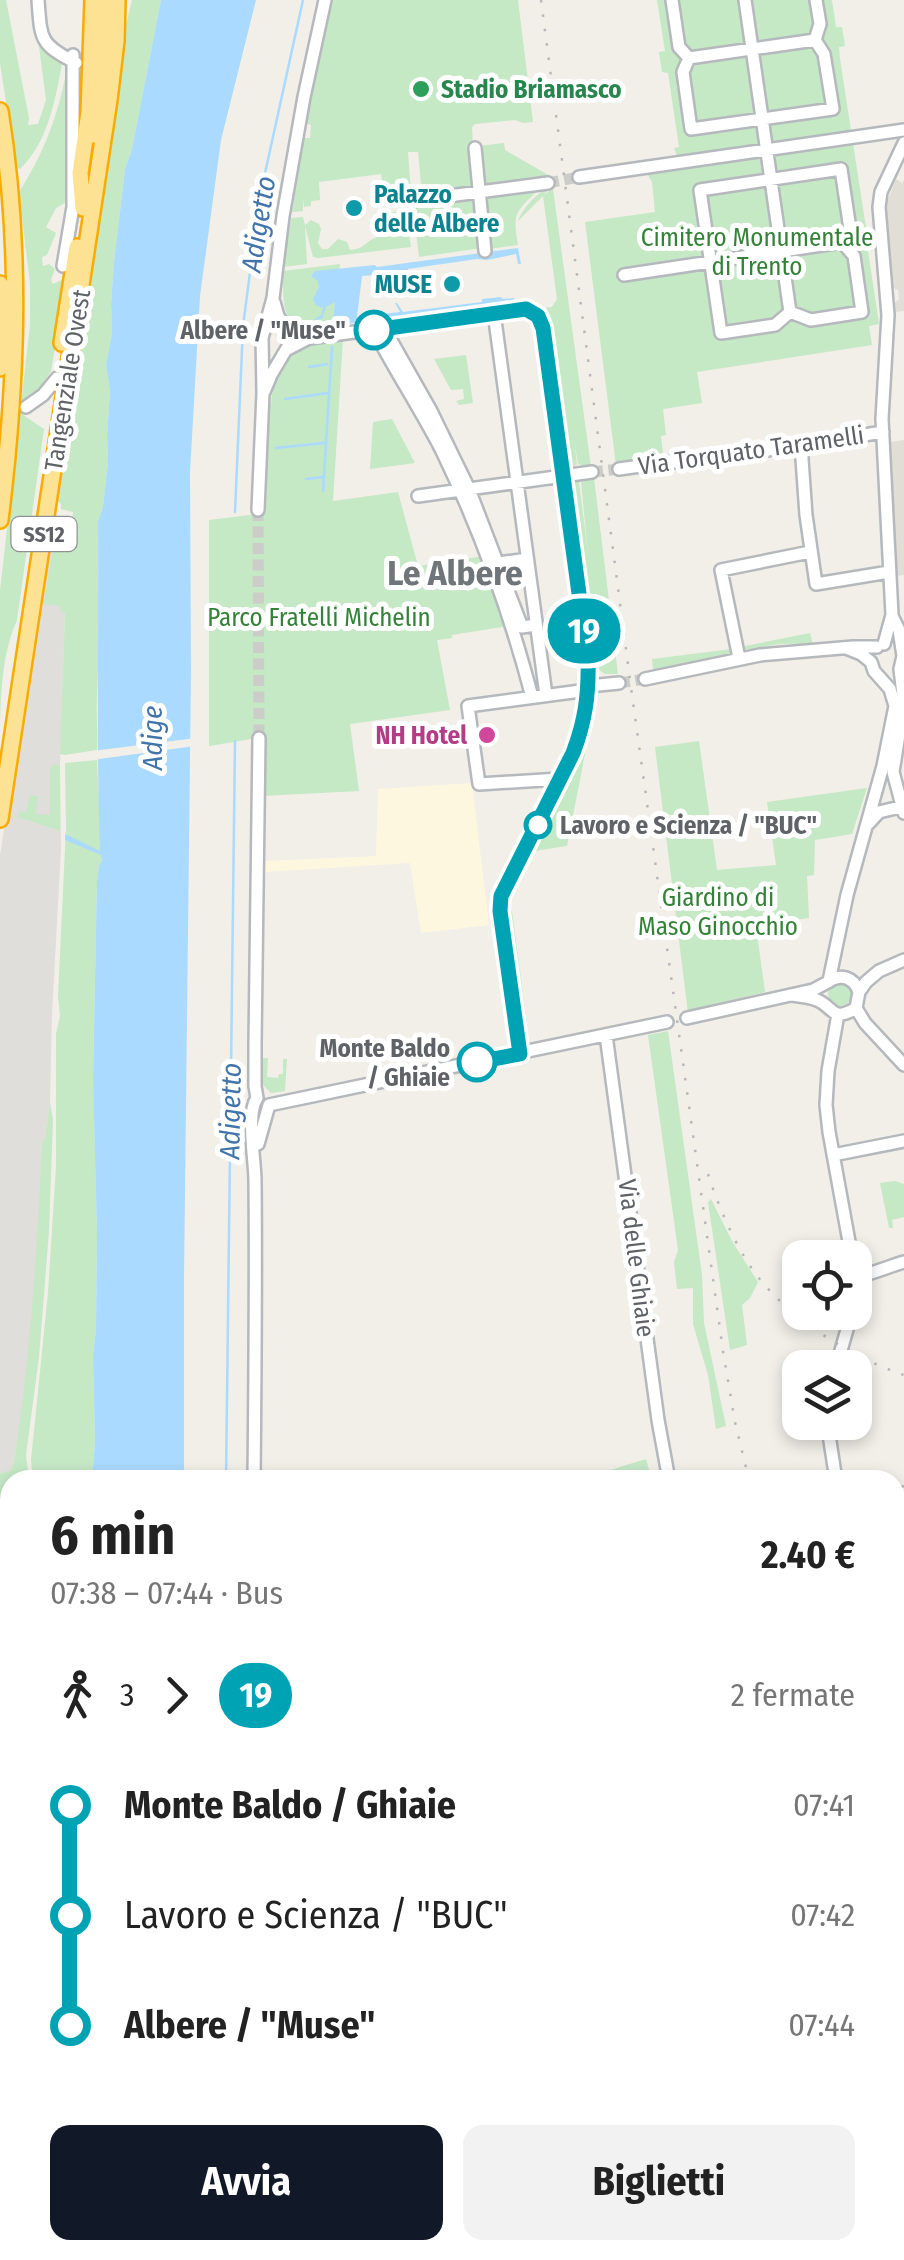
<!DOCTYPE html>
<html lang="it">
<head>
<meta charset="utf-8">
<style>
  :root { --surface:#fff; --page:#f2f2f2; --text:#222; --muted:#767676; --accent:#111827 }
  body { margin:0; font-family:"Fira Sans Condensed",sans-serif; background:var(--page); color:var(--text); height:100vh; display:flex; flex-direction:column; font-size:38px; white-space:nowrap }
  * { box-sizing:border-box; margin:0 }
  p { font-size:32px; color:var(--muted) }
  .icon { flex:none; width:55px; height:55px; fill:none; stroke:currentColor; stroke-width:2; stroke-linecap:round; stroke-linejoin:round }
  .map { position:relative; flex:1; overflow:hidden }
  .side { position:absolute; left:0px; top:1470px; width:905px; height:790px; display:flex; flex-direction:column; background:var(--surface); border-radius:30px 30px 0 0; box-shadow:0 5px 15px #0003 }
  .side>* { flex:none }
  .badge { padding:0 20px; border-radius:32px; font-size:35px; line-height:65px }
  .controls { position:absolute; left:782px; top:1240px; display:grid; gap:20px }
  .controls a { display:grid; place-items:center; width:90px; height:90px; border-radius:20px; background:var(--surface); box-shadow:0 5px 15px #0003; font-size:50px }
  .map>.badge { position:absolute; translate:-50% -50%; box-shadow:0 0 0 5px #fff }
  .legs { display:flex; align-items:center; gap:15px; height:110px; padding:0 50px; font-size:32px }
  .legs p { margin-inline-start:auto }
  .head { display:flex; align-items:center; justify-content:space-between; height:170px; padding:0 50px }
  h1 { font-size:55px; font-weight:700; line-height:75px }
  .cta { display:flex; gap:20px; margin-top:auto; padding:20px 50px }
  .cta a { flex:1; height:115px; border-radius:20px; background:var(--accent); color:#fff; font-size:40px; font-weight:700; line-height:115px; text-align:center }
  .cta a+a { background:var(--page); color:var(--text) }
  ul { padding:0 50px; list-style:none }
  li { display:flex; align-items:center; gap:35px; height:110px; font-size:38px }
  li i { display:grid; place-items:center; width:15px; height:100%; margin:0 12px; background:currentColor }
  li i::after { content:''; width:25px; height:25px; margin:-12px; border:8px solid; border-radius:50%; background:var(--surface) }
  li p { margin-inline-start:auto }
  li:first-child i { background:linear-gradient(#0000 50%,currentColor 0) }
  li:last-child i { background:linear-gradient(currentColor 50%,#0000 0) }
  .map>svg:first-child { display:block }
  .commercial { fill:#fef7e0 }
  .industrial { fill:#e0deda }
  .education { fill:#e1ded6 }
  .green { fill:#c5e8c5 }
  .water { fill:#aadaff }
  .pier { fill:#f1efe8 }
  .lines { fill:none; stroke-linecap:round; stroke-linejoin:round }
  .stream { stroke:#aadaff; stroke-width:2.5 }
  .minor-tunnel { stroke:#ccccc8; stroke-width:11; stroke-dasharray:11 5.5; stroke-linecap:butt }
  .minor-casing { stroke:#b5b8bc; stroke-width:16 }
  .highway-casing { stroke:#f9ab00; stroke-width:20 }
  .minor { stroke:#fff; stroke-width:11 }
  .highway { stroke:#fde293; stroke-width:15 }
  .rail { stroke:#b6b7b8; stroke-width:2.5; stroke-dasharray:2.5 12; stroke-linecap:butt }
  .line-1-casing { stroke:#fff; stroke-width:22 }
  .line-1 { stroke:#00a3b4; stroke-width:15 }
  .leisure-dot { fill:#2e9e5b; stroke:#fff; stroke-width:4 }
  .culture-dot { fill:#0f9aa8; stroke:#fff; stroke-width:4 }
  .stop-1-dot { fill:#fff; stroke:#00a3b4; stroke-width:5 }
  .hotel-dot { fill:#d1479c; stroke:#fff; stroke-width:4 }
  .labels { text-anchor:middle; stroke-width:10; stroke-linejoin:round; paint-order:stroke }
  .shield { fill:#fff; stroke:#8f9295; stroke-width:2.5 }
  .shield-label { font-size:22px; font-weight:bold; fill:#5f6368 }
  .leisure-label { font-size:25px; font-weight:bold; fill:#27864d; stroke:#fff; text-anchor:start }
  .culture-label { font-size:25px; font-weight:bold; fill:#0d838f; stroke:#fff; text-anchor:start }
  .park-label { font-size:25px; fill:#348238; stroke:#fff }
  .stop-label { font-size:25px; font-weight:bold; fill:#5f6368; stroke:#fff; text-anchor:end }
  .street-label { font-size:25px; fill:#5f6368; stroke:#fff }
  .hotel-label { font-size:25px; font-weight:bold; fill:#b23c85; stroke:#fff; text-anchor:end }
  .water-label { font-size:28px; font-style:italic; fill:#4174aa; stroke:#fff }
  .district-label { font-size:35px; font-weight:bold; fill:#70757a; stroke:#fff }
</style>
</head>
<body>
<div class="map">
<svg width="904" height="2260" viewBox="0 0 904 2260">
  <rect width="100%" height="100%" fill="#f1efe8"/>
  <path class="commercial" d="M472,783L489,925L421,933L410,863L265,872L264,861L376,856L378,789Z"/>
  <path class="industrial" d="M55,534L65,612L60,765L61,849L52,1014L50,1102L45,1139L42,1141L36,1286L25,1394L14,1462L10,1471L0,1473V855L5,824L11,815L8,813L49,546H54Z"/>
  <path class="education" d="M896,179L902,183L904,180V311L895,312V303L899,299L898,290L892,287L886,205Z
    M904,440V575L897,576L891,442Z"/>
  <path class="green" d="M0,0H6L29,118L28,125L38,124L46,100L38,39L62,64C55,101 48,142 20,169L16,167L0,63Z
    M132,0H161L132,149L125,169L114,262L111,305L112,333L106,365L110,391L107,436L108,462L103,506L98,522C98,580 100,638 97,695C96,714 98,732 97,750L65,755L60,754L65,613L60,612V606L44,604L55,534L70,537L73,512L61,509V504L58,501V472L122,41Z
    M333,0H518L533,122L523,123L515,120L475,124L472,127L475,187L422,195L418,152H408L411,193L406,199H395L394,192L384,194L381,174L319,182L320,200L311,201V206L304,207L303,198V211L292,212L304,138H310L311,125L305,123L306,119Z
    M657,0H832L836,27H842L845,46L839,47L840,59L867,234H871L873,250L868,251L879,324L869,326L872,345L697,372L702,403L663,409L666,435L661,436L663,454L655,461L616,465L585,222L655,212L652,182L646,172L677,156L674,148L679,147L668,73L662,72L659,52L665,51Z
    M66,73L71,74L67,176L70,200L56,208L46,227L56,233L47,255L42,257L43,266L49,264L55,269L51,280L53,284L62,280L65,269L68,270L51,371L39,389L23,403V415L44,429L17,620C2,654 1,691 0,728V591L30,325V283L19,192C43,155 58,116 66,73Z
    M504,143L505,150L550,176L483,185L479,146Z
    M552,186L543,195L553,189L591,467L578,464L575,446L577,465L573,466L571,449H568L551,324H548L545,312L547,307H552L557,299L543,196L518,221C523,207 539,191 552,186Z
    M536,189V192C514,214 513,214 518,245L489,249L483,196Z
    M476,198L482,248L419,257L413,206Z
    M400,210L406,212L411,247L318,258L313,257L305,226L307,264L283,267L291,218L303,217L305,225L311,220L319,224L321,229L318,243L322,249H328L338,239L347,242L350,250C362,249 362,246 371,240C375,237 384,236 389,234L391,213Z
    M340,264L332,326C282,333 283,315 283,271Z
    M343,338L333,501L398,492L418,566L484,556L508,626L452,635V638L437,640L450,710L350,724L359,791L262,796L264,737L209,746V520L266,513L268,405H271C275,356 298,345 343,338Z
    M466,355L473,403L459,405L456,401L464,399L463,389L451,390L434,359Z
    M392,419L415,463L370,469L373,422Z
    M586,477L579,482L588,553L581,482L594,478L618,674H605L599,670L598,654L602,651L596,653L593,641L573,484H570V480Z
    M810,633L813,645C794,643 768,642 751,652L750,649L741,650L740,647Z
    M732,649L731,654L653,670L652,659Z
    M699,741L717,870L776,865L767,802L867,788L852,834L815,840L814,875L807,876L809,918L756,926L765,992L719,1003V1005L688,1013L655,747Z
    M586,749L567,846L535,851L581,751Z
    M97,760L102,860L99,867L97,881L93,1075L97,1232L96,1329L93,1355L95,1442L92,1480H33L31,1460L48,1293L56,1167V1034L60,1016L58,996L66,828L65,763Z
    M53,764L60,765V831L18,817L20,811L26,812L30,795L38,796L36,814L50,815V769Z
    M512,911L527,1023L523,1024L509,917L505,912Z
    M828 994a12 12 0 1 1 24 0a12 12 0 1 1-24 0Z
    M668,1031L702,1275L704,1323L726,1426L716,1429L708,1375L693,1324V1288L677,1289L674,1262L678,1250L648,1035Z
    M262,1058H268L267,1077L278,1078L279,1074H283V1059H287L285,1091L271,1093L263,1085Z
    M50,1102L53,1120L49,1231L39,1357L26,1455L29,1480H10V1512H7L0,1504V1473L10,1471L14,1462C31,1355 37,1249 42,1141L45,1139Z
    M895,1181L904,1184V1217L892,1220L893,1228H889L880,1183Z
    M711,1199L732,1241L758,1282L750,1298L742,1305L747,1345L730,1350L708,1202Z
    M646,1459L652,1480H578Z
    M0,1535L10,1545V1887L5,1847H0V1841L5,1839L0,1682L2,1681Z"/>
  <path class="water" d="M161,0H256L221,140L200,296L190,472L191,671L184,1278V1480H92L95,1442L93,1355L96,1329L97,1232L93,1079L97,881L99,866L102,860L101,855L65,840V834L100,851C96,741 99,632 98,522L103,506L108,462L107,436L110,391L106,365L112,333L111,305L114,262L125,169L132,149Z
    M518,248L521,264H518L516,254L487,260L477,259L408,269V277L383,281L394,299L375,275L362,276L357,317L400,312L395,303H397L403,312L482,302V299L501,297L502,299L514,298V301L332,326L335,302L326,307L322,319L313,320L321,315L323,308L316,305L313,299L319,287L318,281L311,276L315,271L375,265L377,267Z
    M132,2250H227L231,2260H135Z"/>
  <path class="pier" d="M196,738L195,746L92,760V751Z"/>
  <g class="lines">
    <path class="stream" d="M309,367L327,364
      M285,399L328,393
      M276,448L324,443
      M306,479L324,477
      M323,491L332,347
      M235,512L243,326L260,196L303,0
      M226,1480L235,741
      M277,2250L283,2260"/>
    <path class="minor-tunnel" d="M548,183L579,177
      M592,472L619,469
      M258,510L259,738
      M619,683L645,679"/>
    <g class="minor-casing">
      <path id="minor" d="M38,0C41,39 39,44 76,63
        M672,0L679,47L689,58L683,72L691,129L833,109L824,54L815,40L820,24L816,0
        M745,0L790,312
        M689,58L815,40
        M475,148L485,251
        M841,169L850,229L842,242L854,256L862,312L811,320L790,312L775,325L721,333L700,190Z
        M579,177L904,130
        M410,201L548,183
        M63,266L73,207V55
        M624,275L842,242
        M494,313L546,695
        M384,328L431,411L469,489L522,627L536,625
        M374,330C395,371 421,410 442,451C480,530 510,613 532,697
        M288,349L309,338L522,310L535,312L541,321L587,655L588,690L581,730L573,753L501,901L520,1054
        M264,392L271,375L290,343V335L278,316L274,302
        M26,407L43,395L57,378
        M801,445L806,515L816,584L889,572
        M619,469L669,462H692L883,432
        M418,496L592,472
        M258,510L263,393L262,338L273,298L283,216L304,97L325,0
        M499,563L527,559
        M893,618L899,630L903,656L900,669L904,703L893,772L904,813
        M884,644L892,615L882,419L888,315L879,207L881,192L904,143
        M739,658L721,570L810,552
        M645,679L760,655L853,647H877
        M589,686L619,683
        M559,779L479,784L468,706L588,690
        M869,823L879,812L904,806
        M829,981L847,895L883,766L895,706L890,689L874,671L871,662L861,654L846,648
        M828,982C840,973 854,977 859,992
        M790,995C798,996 809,997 817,1000C834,1007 832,1023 856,1008L859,992L866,982L879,971L904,960
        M856,1008L865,1023L904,1065
        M838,1014L828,1071L826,1105L829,1132L852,1258
        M687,1018L813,990L828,982
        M606,1035L658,1420L669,1480
        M269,1105L667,1022
        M258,1144L269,1105
        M833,1155L904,1141
        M855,1276V1293
        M855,1277C872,1274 887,1267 904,1262
        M836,1368L852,1312
        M827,1422L836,1480
        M254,1480C255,1380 256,1280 255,1181C255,1160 246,1113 257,1098L255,1086V1044L259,738
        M895,1495L904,1493
        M895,1639L904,1662
        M895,1709L904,1702
        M895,1720L904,1715
        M0,2137L10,2167
        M40,2250L44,2260
        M414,2260L423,2250
        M718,2260L719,2250"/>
    </g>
    <g class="highway-casing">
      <path id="highway" d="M0,111C22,247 17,384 0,520
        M93,135L101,78L105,0
        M83,208L80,173L89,112L93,0
        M0,284V368
        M62,343L77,247
        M0,819L109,100L116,41L117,0
        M0,1512L10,1524
        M0,2018L10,2050
        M0,2057L10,2089
        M69,2250L73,2260
        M80,2250L84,2260
        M313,2250L317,2260"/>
    </g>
    <use href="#minor" class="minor"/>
    <use href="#highway" class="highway"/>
    <path class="rail" d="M541,0L632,695L723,1351L735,1422L749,1480
      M708,1174C717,1202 730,1233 745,1258C776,1311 847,1356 904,1375
      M895,1801L904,1814"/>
  </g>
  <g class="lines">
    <g class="line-1-casing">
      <path id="line-1" d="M374,330L526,309L538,316L543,328L588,660C589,694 585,722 573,753L501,896L500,911L520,1054L477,1062"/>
    </g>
    <use href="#line-1" class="line-1"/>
  </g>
  <circle class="leisure-dot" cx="421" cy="89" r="10"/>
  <g class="culture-dot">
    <circle cx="354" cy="208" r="10"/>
    <circle cx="452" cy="284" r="10"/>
  </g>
  <g class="stop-1-dot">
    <circle cx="374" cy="330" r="18"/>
    <circle cx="538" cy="825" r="12"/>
    <circle cx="477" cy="1062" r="18"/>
  </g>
  <circle class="hotel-dot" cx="487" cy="735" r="10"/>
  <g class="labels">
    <rect class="shield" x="11.5" y="517" width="65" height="34" rx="8"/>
    <g class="shield-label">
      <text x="44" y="542">SS12</text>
    </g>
    <g class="leisure-label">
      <text x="441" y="98">Stadio Briamasco</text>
    </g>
    <g class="culture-label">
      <text x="374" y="203">Palazzo<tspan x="374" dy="29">delle Albere</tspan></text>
      <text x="432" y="293" text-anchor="end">MUSE</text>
    </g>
    <g class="park-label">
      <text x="757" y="246">Cimitero Monumentale<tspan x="757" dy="29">di Trento</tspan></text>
      <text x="319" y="626">Parco Fratelli Michelin</text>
      <text x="718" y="906">Giardino di<tspan x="718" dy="29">Maso Ginocchio</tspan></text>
    </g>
    <g class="stop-label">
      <text x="346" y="339">Albere / "Muse"</text>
      <text x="560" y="834" text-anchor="start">Lavoro e Scienza / "BUC"</text>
      <text x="450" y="1057">Monte Baldo<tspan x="450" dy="29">/ Ghiaie</tspan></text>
    </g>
    <g class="street-label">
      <text transform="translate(67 380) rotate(-81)" y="9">Tangenziale Ovest</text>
      <text transform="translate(751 450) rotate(-8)" y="9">Via Torquato Taramelli</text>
      <text transform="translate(637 1258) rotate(83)" y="9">Via delle Ghiaie</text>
    </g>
    <g class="hotel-label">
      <text x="467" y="744">NH Hotel</text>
    </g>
    <g class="water-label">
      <text transform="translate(258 224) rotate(-81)" y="10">Adigetto</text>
      <text transform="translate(152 738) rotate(-90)" y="10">Adige</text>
      <text transform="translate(230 1111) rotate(-89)" y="10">Adigetto</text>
    </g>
    <g class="district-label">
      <text x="455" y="585">Le Albere</text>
    </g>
  </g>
</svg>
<div class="controls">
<a><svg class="icon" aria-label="locate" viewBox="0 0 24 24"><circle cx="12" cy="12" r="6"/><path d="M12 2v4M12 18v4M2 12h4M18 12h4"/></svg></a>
<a><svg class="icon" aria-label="layers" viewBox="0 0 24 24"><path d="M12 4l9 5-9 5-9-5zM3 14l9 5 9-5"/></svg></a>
</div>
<b class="badge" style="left:584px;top:631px;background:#00a3b4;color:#fff">19</b>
<section class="side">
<div class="head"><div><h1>6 min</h1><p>07:38 – 07:44 · Bus</p></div><b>2.40 €</b></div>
<div class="legs"><svg class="icon" aria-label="walk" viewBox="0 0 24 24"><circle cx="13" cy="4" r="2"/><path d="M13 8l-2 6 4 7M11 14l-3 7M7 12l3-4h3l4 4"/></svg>3<svg class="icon" aria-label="forward" viewBox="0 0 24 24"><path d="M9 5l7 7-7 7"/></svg><b class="badge" style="background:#00a3b4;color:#fff">19</b><p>2 fermate</p></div>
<ul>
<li><i style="color:#00a3b4"></i><b>Monte Baldo / Ghiaie</b><p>07:41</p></li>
<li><i style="color:#00a3b4"></i><span>Lavoro e Scienza / &quot;BUC&quot;</span><p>07:42</p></li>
<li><i style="color:#00a3b4"></i><b>Albere / &quot;Muse&quot;</b><p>07:44</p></li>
</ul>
<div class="cta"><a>Avvia</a><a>Biglietti</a></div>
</section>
</div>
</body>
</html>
